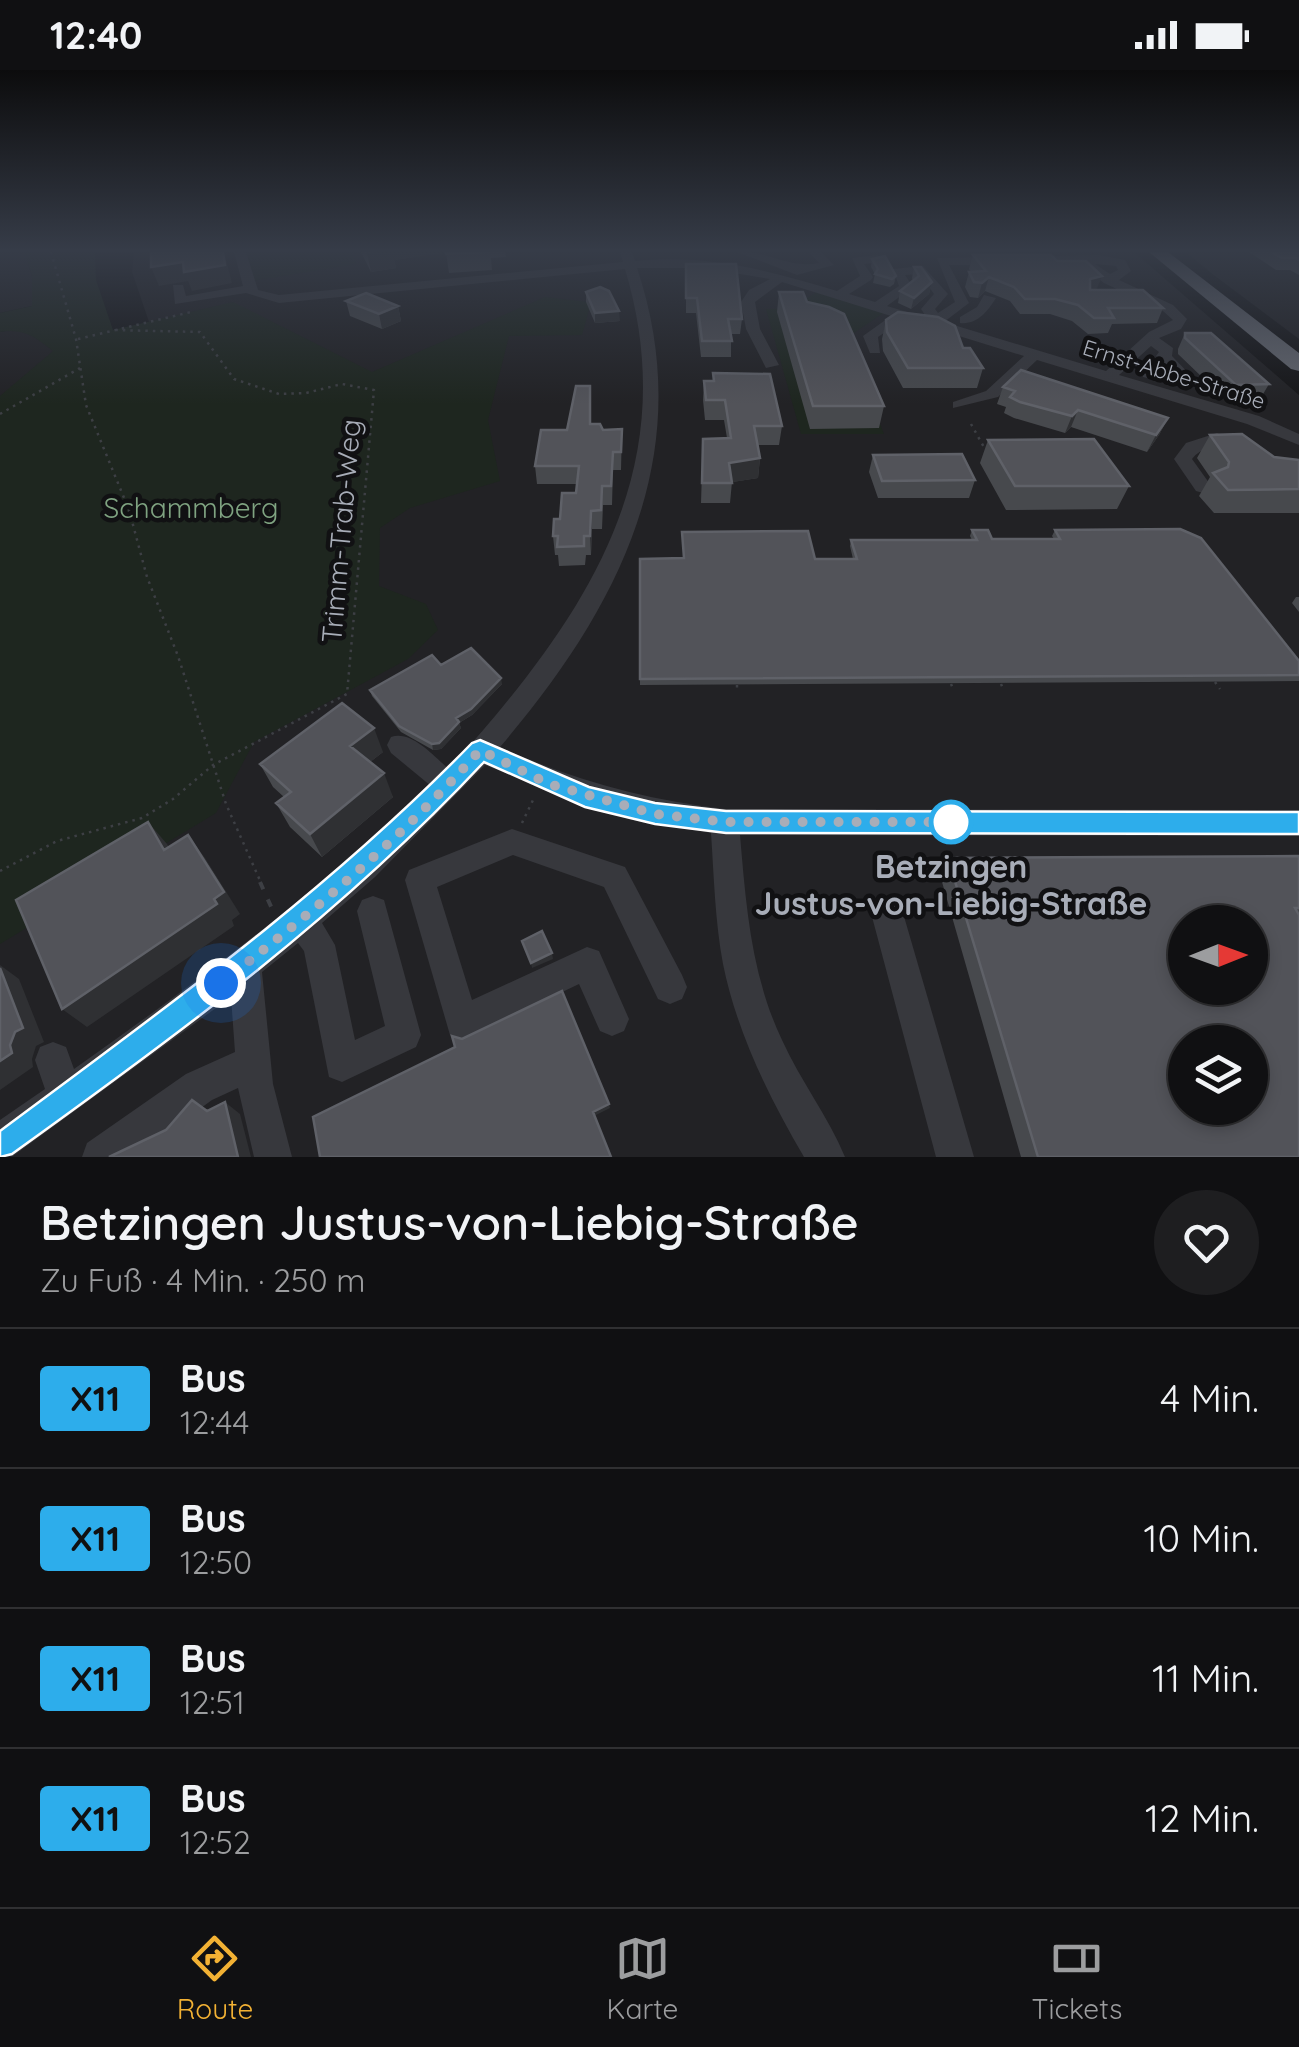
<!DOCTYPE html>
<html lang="de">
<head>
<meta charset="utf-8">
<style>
  :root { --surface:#101012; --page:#1e1e20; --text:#f1f3f6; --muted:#9c9d9f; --line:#303032; --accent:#f2b134 }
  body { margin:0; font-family:Quicksand,sans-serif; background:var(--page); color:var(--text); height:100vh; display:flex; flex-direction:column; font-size:38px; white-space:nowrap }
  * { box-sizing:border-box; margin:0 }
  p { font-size:32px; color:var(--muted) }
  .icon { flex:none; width:55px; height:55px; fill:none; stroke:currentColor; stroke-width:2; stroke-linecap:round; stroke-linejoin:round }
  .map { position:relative; height:1087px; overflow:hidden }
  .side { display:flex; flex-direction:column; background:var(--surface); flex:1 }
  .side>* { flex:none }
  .badge { padding:0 20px; border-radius:8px; font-size:35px; line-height:65px }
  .needle { width:65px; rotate:89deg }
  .fabs { position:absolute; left:1168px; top:835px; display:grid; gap:20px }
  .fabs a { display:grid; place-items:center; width:100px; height:100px; border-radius:50%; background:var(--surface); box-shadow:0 5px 15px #0003,0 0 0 2px var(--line); font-size:50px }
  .you { position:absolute; width:50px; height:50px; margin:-25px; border:8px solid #fff; border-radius:50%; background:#1a73e8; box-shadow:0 0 0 15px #1a73e833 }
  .map>.badge { position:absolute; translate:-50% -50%; box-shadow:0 0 0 5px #fff }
  .round { display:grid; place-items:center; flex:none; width:105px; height:105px; border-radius:52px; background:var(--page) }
  .head { display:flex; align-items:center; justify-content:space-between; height:170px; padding:0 40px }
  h1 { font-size:48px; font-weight:600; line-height:75px }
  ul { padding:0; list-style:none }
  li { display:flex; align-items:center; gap:30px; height:140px; padding:0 40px; border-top:2px solid var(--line) }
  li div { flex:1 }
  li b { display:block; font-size:38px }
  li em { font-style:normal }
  li .badge { min-width:110px; font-weight:700; text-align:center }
  .status { display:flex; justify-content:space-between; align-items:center; height:70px; padding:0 50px; background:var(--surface); direction:ltr }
  .status svg { height:28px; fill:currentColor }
  .menu { display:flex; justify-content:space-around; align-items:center; height:140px; border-top:2px solid var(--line); background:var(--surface); font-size:28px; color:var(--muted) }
  .menu a { display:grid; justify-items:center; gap:5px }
  .menu .active { color:var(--accent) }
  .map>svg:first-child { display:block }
  .built { fill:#222225; fill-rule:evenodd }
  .green { fill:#1e261f }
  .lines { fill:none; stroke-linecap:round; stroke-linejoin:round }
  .path-far1 { stroke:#3d3f44; stroke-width:2.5; stroke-dasharray:2.5 5; stroke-linecap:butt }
  .path { stroke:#3d3f44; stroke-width:4; stroke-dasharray:8 11; stroke-linecap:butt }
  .minor { fill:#37383d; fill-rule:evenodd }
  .highway { fill:#63666e; fill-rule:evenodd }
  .wall { fill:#47494d }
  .shaded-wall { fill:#2f3033 }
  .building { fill:#525359; stroke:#5f6168; stroke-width:2.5; fill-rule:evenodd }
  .line { fill:#2dadeb; stroke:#fff; stroke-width:2.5 }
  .walk { stroke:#a8adb8; stroke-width:10; stroke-dasharray:0 18 }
  .stop-dot { fill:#fff; stroke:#2dadeb; stroke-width:5 }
  .labels { text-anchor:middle; stroke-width:9; stroke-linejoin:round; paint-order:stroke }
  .far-street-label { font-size:22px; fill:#a8adb8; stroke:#111113 }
  .park-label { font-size:28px; fill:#7fa381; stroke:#111113 }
  .street-label { font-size:28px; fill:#a8adb8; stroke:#111113 }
  .near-stop-label { font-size:32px; font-weight:bold; fill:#a8adb8; stroke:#111113 }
</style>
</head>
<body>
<div class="status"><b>12:40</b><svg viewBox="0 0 49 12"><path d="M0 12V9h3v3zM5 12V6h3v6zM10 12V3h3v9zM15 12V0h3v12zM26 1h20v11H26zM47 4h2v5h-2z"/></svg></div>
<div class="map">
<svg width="1299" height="1087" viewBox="0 0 1299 1087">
  <rect width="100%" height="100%" fill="#161618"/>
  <path class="built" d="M0,182H25L32,207V236L0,243Z
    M134,182H1134L1299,325V1087H0V262L16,259L76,269L149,252L132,202ZM1185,852H1250V918H1185ZM1185,972H1250V1038H1185Z
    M1186,182H1299V269L1211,203Z"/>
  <path class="green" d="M25,182H95L96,210L113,260L233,232L372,302L545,227L597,233L589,240L582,265L509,266L488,350L500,411L410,438L380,458L379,516L426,534L438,560L408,589L254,672L216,743L0,874V326L53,281C35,267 24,258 0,262V243L32,236V207Z
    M245,182H350L357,194L252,211Z
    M817,222L885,242L848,267L850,280L884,364H801L766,239H789Z"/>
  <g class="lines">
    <path class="path-far1" d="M51,182L76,269L86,335L129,440L147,507L178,586L226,734L262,815
      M78,269L191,242
      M0,344L80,298
      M971,354L985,379
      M1215,612L1220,619
      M951,614L954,621
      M1001,614L1004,621
      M737,615V622
      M522,753L533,730
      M0,801L57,771L142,748L173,729L213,695L347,624L374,320L342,314L306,323L279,324L234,309L200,262L113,260"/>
    <path class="path" d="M260,812L273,841"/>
    <path class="minor" d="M234,182H246L258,220L279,225L623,192L620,182H632L635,191C708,184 768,200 837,221L860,206L852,188L877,185L883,189L881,192L864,194L873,207L871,210L849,224L875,232L899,216L893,199L923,196L948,224L935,239L938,243L955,232L937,188L1099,185L1125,190L1131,201L1119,210L1173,235L1187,249L1181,259L1159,268L1173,278L1172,286L1193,308L1182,316L1143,307V301L1173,304L1156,286L1159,282L1151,276L1119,305L1259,346L1299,364V375L1247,354L1037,290L998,327L953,338V332L986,321L1024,286L904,249L878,267L880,283H870L863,266L891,246L782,212L755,232L760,259L779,295L766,298L746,259L741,232L749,220L770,209L704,198H637C699,383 619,538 500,677C573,710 646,730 725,739L1299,740V766L740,765C746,835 751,905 782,970C800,1010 828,1046 845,1087H804C769,1027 737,963 723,894C715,851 714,807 711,763L599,740L485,695L375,807L322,853L335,875L355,970L385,956L357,841L362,830L373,826L384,830L421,965L416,977L342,1012L329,1007L304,881L298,873L262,902L273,1014L292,1087H254L238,1018L212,1030L133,1087H82L87,1073L186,1004L235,982L231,927L13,1086L0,1087V1050L45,1019L35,990L40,977L53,972L66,977L74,999C199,911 319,820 431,716L391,683L387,675L391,667C412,660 433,686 449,699C579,554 687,406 625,199L279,233L246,223L175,234L173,215H183L186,226L243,216ZM1095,194L1116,196L1118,200L1110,204ZM949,195L1082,196L1104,213L1163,241L1173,250L1149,262L1106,301L944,252L969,233ZM920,204L934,224L921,239L927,248L887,236L913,217L905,205Z
      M737,182C768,180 787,199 819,193L809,182H821L834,195L797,205Z
      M984,225L996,228C988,241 977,255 960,253V247L977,237Z
      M1217,363L1226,368C1216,378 1201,377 1192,389L1212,417L1203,423L1196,421L1174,389L1186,373Z
      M512,759L625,797L682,905L687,917L682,929L670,934L658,929L604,817L513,785L437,817L472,930L587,877L599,881L629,949L624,961L612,966L600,961L579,914L462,970L450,965L405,810L409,800Z
      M887,828L898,832L903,843L974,1087H936L871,843L876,832Z"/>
    <path class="highway" d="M1149,182H1168L1299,283V301L1291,299Z"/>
  </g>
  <path class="wall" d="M361,182H505L506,187L491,188L492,200L449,203L446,182L394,190L396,198L371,202Z
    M1249,182H1299V205L1290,200H1276Z
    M973,185L1057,191L1097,220L1163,238L1157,253L1112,254L1108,263L1088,264L1072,251L1050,244H1020L1010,231L985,221L978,228L970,227L965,217L969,202H971L969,199Z
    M872,189L896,206L894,214L890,217L873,213L875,204L871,197Z
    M686,194L742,249L740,264H731V287H701L696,243H686Z
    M914,197L932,212L929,224L911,239L898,233L900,221L913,211L912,208Z
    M586,222L620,251L595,253L586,232Z
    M779,222L807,232L884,336L879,358L810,359L777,242Z
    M346,231L398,236L401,251L382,259L350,246Z
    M886,250L963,278L983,298L977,318H903L883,281L882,269Z
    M1185,263L1269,314L1259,331H1227L1178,284V279Z
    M713,303L782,356L779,375H758L760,388L758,408L732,412L730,433H701L703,369L727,368L724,350H705L703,330L704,311H713Z
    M590,316L591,354L603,360L622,359L621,400H613L612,435H603L602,459H592L591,485H586L585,495L559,496L558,485H555L553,466L560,449L576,423L577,414H537L535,396L567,360Z
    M1003,317L1168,348L1159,365L1147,382L1071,357L1065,363L1014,348L1004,343L1006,337L997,334Z
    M1210,365L1274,387L1299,390V443H1214L1199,426L1210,407L1197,388Z
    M988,370L1129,416L1117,439L1006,440L980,393Z
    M873,385L975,410L969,428H878L869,402Z
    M972,460L992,469H1054L1052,466L1055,460L1299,591V611L640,615V489H853L850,476L851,470H972L970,466Z
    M1296,527H1299V542L1292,533Z
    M441,595L502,614L472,645L459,653L461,658L441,679L433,680L401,662L372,626L370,620Z
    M383,682L370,692L393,727L322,787L290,757L276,733L284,727L273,717L260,694Z
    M1299,786V1087H1021L940,805L948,788Z"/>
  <path class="shaded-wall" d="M224,182L232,213L192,221L188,211L159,216L151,197Z
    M378,182H451L394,190L396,198L371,202L367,183Z
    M1102,206L1096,221L1084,224L1090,209Z
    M989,207L985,221L978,228L982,213Z
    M932,212L929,224L911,239L914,228Z
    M398,236L401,251L382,259L379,244Z
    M619,241L620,251L595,253V243Z
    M1078,340L1071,357L1065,363L1072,346Z
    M1168,348L1159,365L1147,382L1156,365Z
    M760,388L758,408L727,413L729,393Z
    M591,441L592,459L591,485L590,466Z
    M501,608L502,614L472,645L459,653L461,658L441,679L433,680L432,674L456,648Z
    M374,658L383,682L360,700L350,676Z
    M384,703L393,727L322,787L310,764Z
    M148,752L167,774L183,802L164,780Z
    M188,765L205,788L240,844L232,850L234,856L87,957L62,939Z
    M552,883L553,889L532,898L531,893Z
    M0,895L19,909L44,972L36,976L32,989L33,997L0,1020Z
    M225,1032L240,1044L251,1087H238Z
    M609,1034L610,1038L594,1046L593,1042Z"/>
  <path class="building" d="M151,182H223L225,195L184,202L183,192L151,197Z
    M446,182H489L446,184Z
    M1271,182H1299V190L1296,188H1282Z
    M973,185H1051L1057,191H1086L1102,206L1090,209V220H1143L1163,238H1108L1114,248H1094L1078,235L1055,229H1025L1014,217L989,207L982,213L974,212L969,202L986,201Z
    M885,186L896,206L892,209L875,204L878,199L872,189Z
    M686,194H736L742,249H728L732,271H702L697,228H686Z
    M914,197H921L932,212L914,228L900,221L919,206Z
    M600,217L609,221L619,241L595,243L586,222Z
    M779,222H803L807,232L829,237L844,244L884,336H813Z
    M366,223L398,236L379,244L346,231Z
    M898,242L938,247L955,256L963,278H970L983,298H908L887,262L886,250Z
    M1185,263H1211L1269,314L1236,315L1185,268Z
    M1021,300L1168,348L1156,365L1078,340L1072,346L1020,332L1010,327L1015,321L1003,317Z
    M713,303L770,304L782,356H754L760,388L729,393L732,413H702L703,369L731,368L725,330H706L704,311H714Z
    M576,316H590V354H600L603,360L622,359L621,382H613L611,416H602L601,440L591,441L590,466H584V476L557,477L558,466H553L554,449H560L562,423H576L579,396H535L541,360H567Z
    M1242,364L1274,387L1299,390V419L1228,420L1213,403L1228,397L1229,392L1210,365Z
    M1094,369L1129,416H1015L988,370Z
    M962,384L975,410L882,411L873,385Z
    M1180,459L1201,468L1299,591V605L640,609V489L684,488L682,462L808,461L815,489H857L851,470H977L972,460H988L992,469H1060L1055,460Z
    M471,578L501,608L471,639L456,648L459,652L439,673L432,674L399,656L370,620L432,585L441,595Z
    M342,633L374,658L350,676L384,703L310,764L276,733L291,722L260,694Z
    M148,752L164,780L188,765L224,822L214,829L217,834L62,939L16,830Z
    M1299,786V838H1295L1299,845V1087H1038L948,788ZM1185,852H1250V918H1185ZM1185,972H1250V1038H1185Z
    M542,861L552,883L531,893L522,871Z
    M0,898L23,958L15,962L10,975L12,983L0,991Z
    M562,921L609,1034L593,1042L611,1087H320L313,1047L455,977L452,966L462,969Z
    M192,1030L207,1041L225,1032L238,1087H109L166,1060Z"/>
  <linearGradient id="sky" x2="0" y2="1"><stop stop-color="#0c0c0d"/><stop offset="0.54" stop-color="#363c48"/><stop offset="1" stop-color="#363c48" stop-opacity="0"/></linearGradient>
  <rect width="1299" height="334" fill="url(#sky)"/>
  <path class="line" d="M480,670L589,717L655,733L726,741L1299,742V764L726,763L655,754L585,737L484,692C340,846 182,962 12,1084L0,1087V1061C161,941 325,824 472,673Z"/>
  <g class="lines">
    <path class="walk" d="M221,913C313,842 403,767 480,680L549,714L655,744L726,752H951"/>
  </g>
  <circle class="stop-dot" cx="951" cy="752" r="20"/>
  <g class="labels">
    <g class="far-street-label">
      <text transform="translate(1174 304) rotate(17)" y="8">Ernst-Abbe-Straße</text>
    </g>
    <g class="park-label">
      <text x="191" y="448">Schammberg</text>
    </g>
    <g class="street-label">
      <text transform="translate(341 461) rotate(-85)" y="10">Trimm-Trab-Weg</text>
    </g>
    <g class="near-stop-label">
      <text x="951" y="808">Betzingen<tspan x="951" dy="37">Justus-von-Liebig-Straße</tspan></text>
    </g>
  </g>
</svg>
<div class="fabs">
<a><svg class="needle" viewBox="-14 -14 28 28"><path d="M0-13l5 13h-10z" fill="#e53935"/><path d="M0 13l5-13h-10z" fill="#9c9d9f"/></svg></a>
<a><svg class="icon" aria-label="layers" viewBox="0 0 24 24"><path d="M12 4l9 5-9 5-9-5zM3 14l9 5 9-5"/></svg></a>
</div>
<div class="you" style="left:221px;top:913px"></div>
</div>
<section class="side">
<div class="head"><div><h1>Betzingen Justus-von-Liebig-Straße</h1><p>Zu Fuß · 4 Min. · 250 m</p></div><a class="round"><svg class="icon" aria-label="heart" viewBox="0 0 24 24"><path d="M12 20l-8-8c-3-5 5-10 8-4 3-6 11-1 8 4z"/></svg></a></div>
<ul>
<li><span class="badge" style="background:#2dadeb;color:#111">X11</span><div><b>Bus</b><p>12:44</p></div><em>4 Min.</em></li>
<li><span class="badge" style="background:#2dadeb;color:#111">X11</span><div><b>Bus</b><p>12:50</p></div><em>10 Min.</em></li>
<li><span class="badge" style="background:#2dadeb;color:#111">X11</span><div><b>Bus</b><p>12:51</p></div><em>11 Min.</em></li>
<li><span class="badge" style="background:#2dadeb;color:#111">X11</span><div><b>Bus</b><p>12:52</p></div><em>12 Min.</em></li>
</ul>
</section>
<nav class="menu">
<a class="active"><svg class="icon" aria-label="directions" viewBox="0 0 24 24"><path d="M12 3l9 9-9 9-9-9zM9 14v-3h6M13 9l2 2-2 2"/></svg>Route</a>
<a><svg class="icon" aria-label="map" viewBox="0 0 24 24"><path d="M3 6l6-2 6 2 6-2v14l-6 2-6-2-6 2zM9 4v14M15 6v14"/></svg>Karte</a>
<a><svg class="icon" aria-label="tickets" viewBox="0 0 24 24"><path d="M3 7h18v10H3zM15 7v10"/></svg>Tickets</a>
</nav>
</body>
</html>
